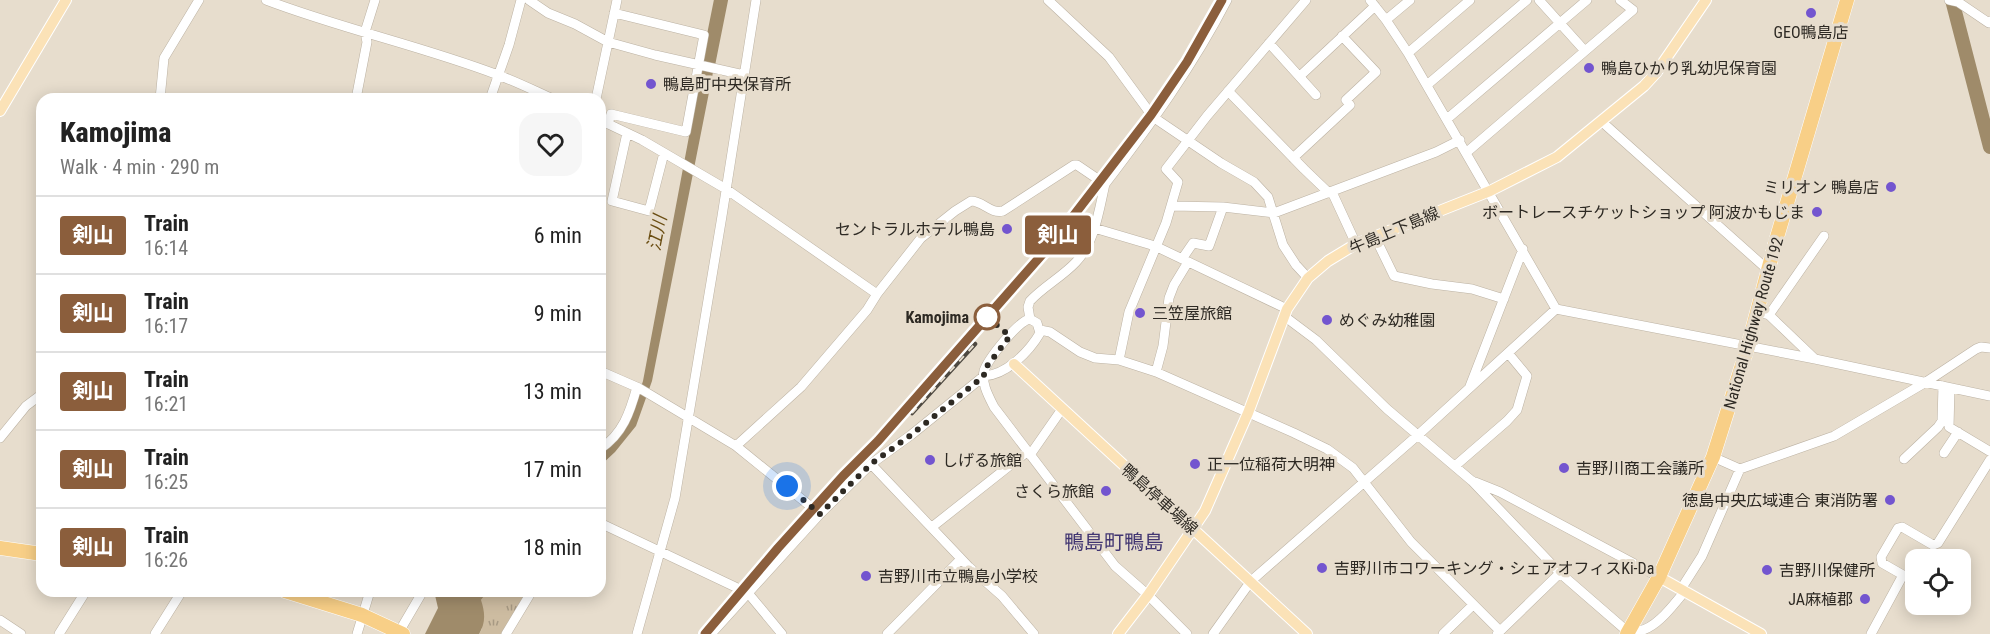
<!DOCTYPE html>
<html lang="en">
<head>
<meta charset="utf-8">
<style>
  :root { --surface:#fff; --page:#f6f6f6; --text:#222; --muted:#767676; --line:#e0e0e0 }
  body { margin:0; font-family:"Roboto Condensed","Noto Sans JP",sans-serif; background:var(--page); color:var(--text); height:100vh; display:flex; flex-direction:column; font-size:22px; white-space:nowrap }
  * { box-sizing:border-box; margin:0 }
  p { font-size:20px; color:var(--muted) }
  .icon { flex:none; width:33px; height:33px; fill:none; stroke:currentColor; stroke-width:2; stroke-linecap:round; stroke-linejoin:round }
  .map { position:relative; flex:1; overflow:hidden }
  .panel { position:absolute; left:36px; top:93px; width:570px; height:504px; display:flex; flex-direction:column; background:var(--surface); border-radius:18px; box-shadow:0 3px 15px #0003 }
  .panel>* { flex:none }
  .badge { padding:0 12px; border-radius:4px; font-size:21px; line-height:39px }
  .controls { position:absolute; left:1905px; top:549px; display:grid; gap:12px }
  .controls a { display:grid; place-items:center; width:66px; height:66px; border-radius:12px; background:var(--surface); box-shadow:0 3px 15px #0003; font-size:30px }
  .you { position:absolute; width:30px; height:30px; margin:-15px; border:4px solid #fff; border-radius:50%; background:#1a73e8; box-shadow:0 0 0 9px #1a73e833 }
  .map>.badge { position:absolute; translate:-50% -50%; box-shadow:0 0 0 3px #fff }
  .round { display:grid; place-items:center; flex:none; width:63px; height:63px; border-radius:18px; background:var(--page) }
  .overview { display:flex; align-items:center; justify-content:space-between; height:102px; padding:0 24px }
  h1 { font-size:28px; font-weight:800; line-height:45px }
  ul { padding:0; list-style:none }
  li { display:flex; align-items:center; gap:18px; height:78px; padding:0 24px; border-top:2px solid var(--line) }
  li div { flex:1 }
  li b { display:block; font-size:22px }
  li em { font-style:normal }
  li .badge { min-width:66px; font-weight:700; text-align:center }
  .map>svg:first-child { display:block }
  .grass { fill:url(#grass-tufts) }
  .water { fill:#9f8b6a }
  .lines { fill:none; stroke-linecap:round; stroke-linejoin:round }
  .river { stroke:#9f8b6a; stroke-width:14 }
  .minor-casing { stroke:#bcb2a3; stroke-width:10 }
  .major-casing { stroke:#fff; stroke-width:12 }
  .highway-casing { stroke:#fff; stroke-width:15 }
  .minor { stroke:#fff; stroke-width:9 }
  .major { stroke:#fbe2b7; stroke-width:10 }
  .highway { stroke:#f8cf87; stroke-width:14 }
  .rail-casing { stroke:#4e4941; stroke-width:4.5 }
  .rail { stroke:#e7ddcd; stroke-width:2; stroke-dasharray:7; stroke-linecap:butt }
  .line-casing { stroke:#fff; stroke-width:14 }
  .line { stroke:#8b5e3c; stroke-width:9 }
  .walk { stroke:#2d2923; stroke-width:6; stroke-dasharray:0 10.8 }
  .poi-dot { fill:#7355cf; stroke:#e7ddcd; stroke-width:2 }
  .stop-dot { fill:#fff; stroke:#8b5e3c; stroke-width:3 }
  .labels { text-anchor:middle; stroke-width:6; stroke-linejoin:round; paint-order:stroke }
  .poi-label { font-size:16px; fill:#2d2923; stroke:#e7ddcd; text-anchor:start }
  .street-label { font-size:16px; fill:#2d2923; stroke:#e7ddcd }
  .stop-label { font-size:16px; font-weight:bold; fill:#2d2923; stroke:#e7ddcd; text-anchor:end }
  .water-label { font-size:18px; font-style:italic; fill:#6b4e13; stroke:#e7ddcd }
  .quarter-label { font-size:20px; fill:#413571; stroke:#e7ddcd }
</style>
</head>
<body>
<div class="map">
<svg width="1990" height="634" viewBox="0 0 1990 634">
  <defs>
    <pattern id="grass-tufts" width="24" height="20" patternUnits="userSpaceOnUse" patternTransform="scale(1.5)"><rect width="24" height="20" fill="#cdbca1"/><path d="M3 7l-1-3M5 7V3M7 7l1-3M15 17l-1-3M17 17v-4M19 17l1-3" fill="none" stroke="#a79983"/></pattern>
  </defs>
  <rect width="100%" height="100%" fill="#e7ddcd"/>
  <path class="grass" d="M488,591H531L503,634H479L482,629L481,600Z"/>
  <path class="water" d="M706,46L717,52L652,381L636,426L615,452L600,466V453L631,418L643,381Z
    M434,591H488L481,600C485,612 486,623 479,634H425L438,608Z"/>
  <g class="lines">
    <path class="river" d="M1952,0L1990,147
      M708,65L721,0"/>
    <g class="minor-casing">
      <path id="minor" d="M266,0C342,29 422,46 498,75C517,82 535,91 553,99
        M529,0L548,13L575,24L608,42L655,55L744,75
        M1048,0L1109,57L1153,117L1221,163L1254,182L1268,197L1283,245L1296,265L1308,278
        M1370,0L1386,20L1408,53L1556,309L1815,359L1990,396
        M1539,0L1585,51
        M1949,0L1958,2L1989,23L1990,21
        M1386,20L1410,0
        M1269,43L1316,95
        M1408,53L1470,0
        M1300,76L1375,6
        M1427,85L1527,0
        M1228,91L1304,169L1329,193
        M160,99L164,58L199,0
        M356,99L367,42L365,32L375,0
        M490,99L509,45L521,0
        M596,99L617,0
        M1447,119L1587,0
        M600,120L642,140L726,189L877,294
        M1601,121L1768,270
        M608,124L611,114L686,132L704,35L614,13
        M627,133L612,201L649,211L664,153
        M1467,152L1633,10L1620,0
        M1293,158L1350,105L1346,100L1376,72L1342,36
        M1105,184C1150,125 1193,66 1227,0
        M1332,192L1356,244
        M1172,206L1223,207L1274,213L1436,152L1460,140
        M1094,228L1155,246L1287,309
        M1375,237L1394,276L1432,284L1472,289L1504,299
        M1182,259L1193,243L1209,246L1223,207
        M1756,311L1769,315L1824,236
        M1769,315L1815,359
        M1284,316L1316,340L1387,409L1472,481L1560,573L1628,632
        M1040,330L1050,332L1080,352L1095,358L1119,360L1156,372L1294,433L1327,449L1353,468L1411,542L1500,631
        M1119,360L1129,312L1166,223L1178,182L1166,169L1207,116L1306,0
        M600,371L639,388L736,446L820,514
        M1156,372L1163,346L1169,298L1174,285L1188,262
        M1470,386L1523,249
        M1950,388L1949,427L1989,451
        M0,438L26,406L42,394
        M736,446L801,387L867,310L877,294L921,238L955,211L971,201C983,201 990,214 1003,211L1074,165H1077L1105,184C1099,210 1095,242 1076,262C1062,277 1044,286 1030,301L1028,307L1030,319
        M600,449C623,434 630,412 637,387
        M1944,453L1958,432
        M1030,455L1062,409
        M1713,457L1740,469L1834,436L1926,382L1976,349L1981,347L1990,348
        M1904,459L1938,427L1942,421L1943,386
        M871,464L969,567L1002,596L1034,634
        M1455,466L1507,421L1517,410L1527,376L1508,353
        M1475,482L1500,492L1659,577
        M600,523L748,593L782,634
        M932,527L1028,451
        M1681,589L1702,556L1740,469
        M0,620L21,634
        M1632,626L1639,631C1657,628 1673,605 1685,591
        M399,632L423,591
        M59,634L86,591
        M155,634L182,591
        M357,634L370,591
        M506,634L532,591
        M637,634L675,498L722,216L756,0
        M711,634L820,514L871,464L911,435L984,376C1006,375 1029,352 1040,333L1037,323L1030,319C1018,321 988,359 984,371C981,383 989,397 994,407L1115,566L1148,595L1187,634
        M887,634L961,559
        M1213,634L1251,581L1418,435L1556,309
        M1443,634L1473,605
        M1497,634L1560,573
        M1871,634L1903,575L1882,563L1881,557L1898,528L1902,527L1933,545L1938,543L1990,460"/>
    </g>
    <g class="major-casing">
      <path id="major" d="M0,111L66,0
        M1014,364L1307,634
        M1659,577L1761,634
        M1118,634L1148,595L1205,511L1248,413L1287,309L1308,278L1328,261L1356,244L1490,191L1557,157L1644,86L1656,73L1706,0"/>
    </g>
    <g class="highway-casing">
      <path id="highway" d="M0,548L42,554
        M285,591L362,615L403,634
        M1627,634L1659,577L1713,457L1748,346L1775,244L1847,0"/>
    </g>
    <use href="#minor" class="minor"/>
    <use href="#major" class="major"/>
    <use href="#highway" class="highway"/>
    <g class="rail-casing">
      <path id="rail" d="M912,413L975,344
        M843,475L878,441L1054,241L1151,115L1187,62L1222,0
        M705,634L849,469"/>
    </g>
    <use href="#rail" class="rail"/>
  </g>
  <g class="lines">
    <g class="line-casing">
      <path id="line" d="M705,634L778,548L843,476L878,441L1054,241L1151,115L1187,62L1222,0"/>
    </g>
    <use href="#line" class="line"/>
    <path class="walk" d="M787,486L820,514L871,464L911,435L984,376V370L1010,336L987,317"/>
  </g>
  <g class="poi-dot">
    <circle cx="1811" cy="13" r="6"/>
    <circle cx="1589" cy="68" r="6"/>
    <circle cx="651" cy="84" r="6"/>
    <circle cx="1891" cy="187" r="6"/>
    <circle cx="1817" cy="212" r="6"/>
    <circle cx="1007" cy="229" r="6"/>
    <circle cx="1140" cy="313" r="6"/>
    <circle cx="1327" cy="320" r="6"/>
    <circle cx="930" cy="460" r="6"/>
    <circle cx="1195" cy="464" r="6"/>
    <circle cx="1564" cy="468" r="6"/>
    <circle cx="1106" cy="491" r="6"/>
    <circle cx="1890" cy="500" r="6"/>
    <circle cx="1322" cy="568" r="6"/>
    <circle cx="1767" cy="570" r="6"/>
    <circle cx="866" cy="576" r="6"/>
    <circle cx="1865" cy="599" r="6"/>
  </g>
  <circle class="stop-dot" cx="987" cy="317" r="12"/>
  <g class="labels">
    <g class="poi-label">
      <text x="1811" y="38" text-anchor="middle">GEO鴨島店</text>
      <text x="1601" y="74">鴨島ひかり乳幼児保育園</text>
      <text x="663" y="90">鴨島町中央保育所</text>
      <text x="1879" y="193" text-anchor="end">ミリオン 鴨島店</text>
      <text x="1805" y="218" text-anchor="end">ボートレースチケットショップ 阿波かもじま</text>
      <text x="995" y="235" text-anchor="end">セントラルホテル鴨島</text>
      <text x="1152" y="319">三笠屋旅館</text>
      <text x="1339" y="326">めぐみ幼稚園</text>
      <text x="942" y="466">しげる旅館</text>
      <text x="1207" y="470">正一位稲荷大明神</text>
      <text x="1576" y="474">吉野川商工会議所</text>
      <text x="1094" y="497" text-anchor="end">さくら旅館</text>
      <text x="1878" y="506" text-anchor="end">徳島中央広域連合 東消防署</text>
      <text x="1334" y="574">吉野川市コワーキング・シェアオフィスKi-Da</text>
      <text x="1779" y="576">吉野川保健所</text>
      <text x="878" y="582">吉野川市立鴨島小学校</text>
      <text x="1853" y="605" text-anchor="end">JA麻植郡</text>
    </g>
    <g class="street-label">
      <text transform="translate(1394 230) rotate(-23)" y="6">牛島上下島線</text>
      <text transform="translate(1753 323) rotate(-74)" y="6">National Highway Route 192</text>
      <text transform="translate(1160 499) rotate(42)" y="6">鴨島停車場線</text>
    </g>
    <g class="stop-label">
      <text x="969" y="323">Kamojima</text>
    </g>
    <g class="water-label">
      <text transform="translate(657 233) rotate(-79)" y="6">江川</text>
    </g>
    <g class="quarter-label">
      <text x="1114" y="549">鴨島町鴨島</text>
    </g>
  </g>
</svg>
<div class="controls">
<a><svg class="icon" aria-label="locate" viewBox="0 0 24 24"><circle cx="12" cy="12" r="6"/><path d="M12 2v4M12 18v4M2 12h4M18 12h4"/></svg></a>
</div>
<div class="you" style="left:787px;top:486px"></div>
<b class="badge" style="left:1058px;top:235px;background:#8b5e3c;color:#fff">剣山</b>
<section class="panel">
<div class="overview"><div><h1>Kamojima</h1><p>Walk · 4 min · 290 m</p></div><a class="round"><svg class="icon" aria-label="heart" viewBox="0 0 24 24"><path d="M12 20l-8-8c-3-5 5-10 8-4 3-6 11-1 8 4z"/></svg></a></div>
<ul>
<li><span class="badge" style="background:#8b5e3c;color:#fff">剣山</span><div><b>Train</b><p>16:14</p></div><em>6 min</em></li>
<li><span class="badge" style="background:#8b5e3c;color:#fff">剣山</span><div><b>Train</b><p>16:17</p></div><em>9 min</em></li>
<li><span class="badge" style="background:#8b5e3c;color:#fff">剣山</span><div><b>Train</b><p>16:21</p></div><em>13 min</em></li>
<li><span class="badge" style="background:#8b5e3c;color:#fff">剣山</span><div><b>Train</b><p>16:25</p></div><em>17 min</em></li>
<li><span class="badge" style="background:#8b5e3c;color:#fff">剣山</span><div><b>Train</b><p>16:26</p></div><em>18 min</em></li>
</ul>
</section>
</div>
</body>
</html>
